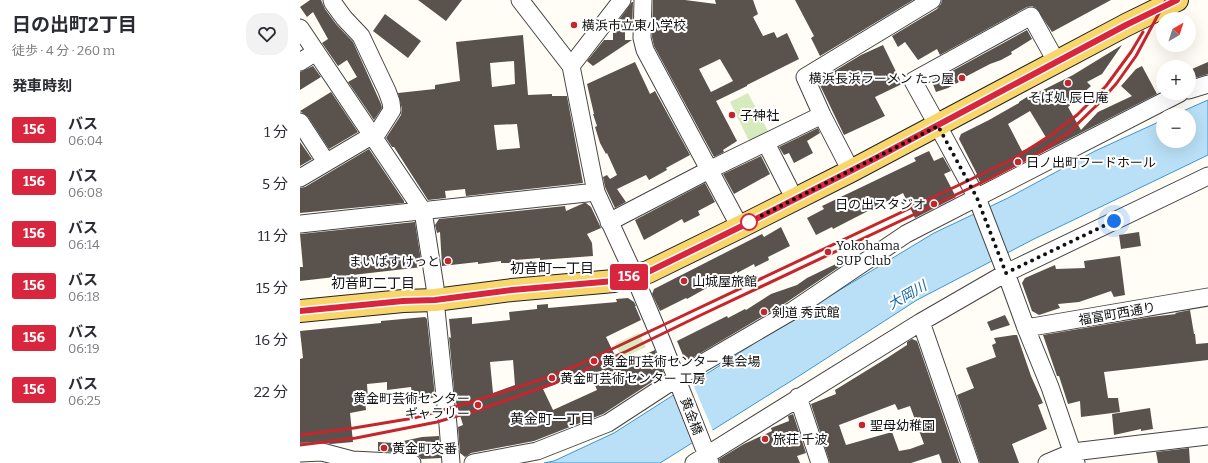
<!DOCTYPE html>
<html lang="ja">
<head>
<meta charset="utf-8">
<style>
  :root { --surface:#fff; --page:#f2f2f3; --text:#2b2b33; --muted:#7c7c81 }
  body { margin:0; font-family:Bitter,"Noto Sans JP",serif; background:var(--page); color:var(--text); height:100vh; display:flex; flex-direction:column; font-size:15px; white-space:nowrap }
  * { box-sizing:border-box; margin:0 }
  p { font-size:13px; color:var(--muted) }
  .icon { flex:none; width:22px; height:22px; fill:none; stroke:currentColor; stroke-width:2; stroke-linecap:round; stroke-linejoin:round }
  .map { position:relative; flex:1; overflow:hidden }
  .drawer { display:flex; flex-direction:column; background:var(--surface); width:300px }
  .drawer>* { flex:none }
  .badge { padding:0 8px; border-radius:3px; font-size:14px; line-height:26px }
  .needle { width:26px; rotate:39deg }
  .tools { position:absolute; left:856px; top:12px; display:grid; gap:8px }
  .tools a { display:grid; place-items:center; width:40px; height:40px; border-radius:50%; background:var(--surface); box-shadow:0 4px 16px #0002; font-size:20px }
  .you { position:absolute; width:20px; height:20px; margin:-10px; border:3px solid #fff; border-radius:50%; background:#1a73e8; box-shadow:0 0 0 6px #1a73e833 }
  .map>.badge { position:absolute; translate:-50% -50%; box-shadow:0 0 0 2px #fff }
  h2 { padding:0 12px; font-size:15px; line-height:36px }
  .round { display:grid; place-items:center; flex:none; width:42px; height:42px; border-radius:16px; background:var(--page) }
  .summary { display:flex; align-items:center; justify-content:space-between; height:68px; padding:0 12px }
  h1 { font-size:19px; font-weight:700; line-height:30px }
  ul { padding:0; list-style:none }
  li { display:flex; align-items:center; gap:12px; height:52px; padding:0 12px }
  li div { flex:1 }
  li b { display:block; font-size:15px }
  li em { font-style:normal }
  li .badge { min-width:44px; font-weight:700; text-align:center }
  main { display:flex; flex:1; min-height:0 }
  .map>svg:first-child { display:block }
  .green { fill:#d5ebbd }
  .water { fill:#b9e0f7; stroke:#3f96cf }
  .pier { fill:#fffdf5 }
  .building { fill:#5a524d; fill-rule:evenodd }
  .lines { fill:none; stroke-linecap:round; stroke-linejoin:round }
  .minor-casing { stroke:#444; stroke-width:19 }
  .major-casing { stroke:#222; stroke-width:24 }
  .minor { stroke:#fff; stroke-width:17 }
  .major { stroke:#f9d66b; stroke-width:22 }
  .rail { stroke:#c4262e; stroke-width:3 }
  .line-casing { stroke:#fff; stroke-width:9 }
  .line { stroke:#d7263d; stroke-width:6 }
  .walk { stroke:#111; stroke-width:4; stroke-dasharray:0 7.2 }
  .poi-dot { fill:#c4262e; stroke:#fff; stroke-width:1.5 }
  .stop-dot { fill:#fff; stroke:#d7263d; stroke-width:2 }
  .labels { text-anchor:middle; stroke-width:4; stroke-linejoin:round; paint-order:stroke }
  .poi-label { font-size:13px; fill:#111; stroke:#fff; text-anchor:start }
  .street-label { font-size:13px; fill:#111; stroke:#fff }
  .neighbourhood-label { font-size:14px; fill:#111; stroke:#fff }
  .water-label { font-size:14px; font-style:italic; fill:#1768a6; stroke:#fff }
</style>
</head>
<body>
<main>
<section class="drawer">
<div class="summary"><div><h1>日の出町2丁目</h1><p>徒歩 · 4 分 · 260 m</p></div><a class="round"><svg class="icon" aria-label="heart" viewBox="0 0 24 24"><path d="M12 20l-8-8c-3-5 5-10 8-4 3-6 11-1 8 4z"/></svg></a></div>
<h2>発車時刻</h2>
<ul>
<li><span class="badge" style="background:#d7263d;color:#fff">156</span><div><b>バス</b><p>06:04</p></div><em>1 分</em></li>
<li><span class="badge" style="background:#d7263d;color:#fff">156</span><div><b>バス</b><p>06:08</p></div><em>5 分</em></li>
<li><span class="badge" style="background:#d7263d;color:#fff">156</span><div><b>バス</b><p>06:14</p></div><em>11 分</em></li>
<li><span class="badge" style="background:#d7263d;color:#fff">156</span><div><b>バス</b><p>06:18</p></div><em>15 分</em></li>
<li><span class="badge" style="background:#d7263d;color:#fff">156</span><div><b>バス</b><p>06:19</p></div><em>16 分</em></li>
<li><span class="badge" style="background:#d7263d;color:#fff">156</span><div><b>バス</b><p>06:25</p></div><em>22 分</em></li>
</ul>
</section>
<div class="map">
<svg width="908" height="463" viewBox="0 0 908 463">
  <rect width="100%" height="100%" fill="#fffdf5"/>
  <path class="green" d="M448,93L469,133L450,143L430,102Z
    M339,333L346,347L322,358L315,344Z"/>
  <path class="water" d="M908,100V155L734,239L617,300L499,376L360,463H244L254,461L314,433L505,311L634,233L708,198L795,151L863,120V141H889V115H874Z"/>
  <path class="pier" d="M392,382L413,431L392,444L372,393Z"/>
  <path class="building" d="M10,0H21L25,9L36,24L53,42L81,104L82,108L74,120L48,82L57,77L47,60L38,66L22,43L28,39L13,12L7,17L0,7Z
    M118,0H162L146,21Z
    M353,0H385L416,4L415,0H453L458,14L453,17L463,36L474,32L477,38L487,33L499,59L447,85V86L416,101L437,141L423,150L424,152L414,157L354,46L352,37ZM420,59L433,81L411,92L399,69Z
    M495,0H613L520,56L511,38L514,36Z
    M642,0H811L752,32L736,8L732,6L727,7L640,55L637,49L618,60L605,42L598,47L592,36L637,9L641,4Z
    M332,2H333L332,31H325V40H332L293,66L287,61L304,40H313V28Z
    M85,14L121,41L108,58L73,31Z
    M727,30L732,39L711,52L712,54L701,60L690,64L667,76L658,81L659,82L648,88L636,92L632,82Z
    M223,35L228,95L252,94V96H267L283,183L166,196L165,189L145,191L146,198L128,200L94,147H92L86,138L101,115L102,109L98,93L135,89V85L160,81L156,42ZM214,61L215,84L192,87L190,63ZM217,124L220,148L197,150L194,125Z
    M583,45L602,84L575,97L585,116L544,135L518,81L561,55Z
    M822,45L802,74L787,82L791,86L768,107L781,130L798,112L832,96L821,86L836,69L842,66L857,94L681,184L676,174H677L659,139L661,134L689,120L719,103V102L730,95L743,90L773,75ZM730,111L747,139L722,151L708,124Z
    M335,62L350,94L355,91L390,155L366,168L367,170L349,180L346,175L317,189L326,202L315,208L305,187L303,177L307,175L310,179L317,175L307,153L306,154L300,143L295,127L297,126L293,114H294L287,84Z
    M908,62V74L895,78L892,69Z
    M13,66L21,77L0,90V72Z
    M31,92L58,132L29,149L8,117L0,111Z
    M518,128L520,133L507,141L513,153L494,163L489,153L484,155L479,147Z
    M0,142L12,159L0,166Z
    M69,149L104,201V203L0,213V188L5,187Z
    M629,151L634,161L643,157L651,171L644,174L656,197L615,218L603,193L533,229L532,227L516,235L507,218L524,209L522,206L616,161L614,158Z
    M461,156L470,174L434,194L423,174Z
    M405,183L415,202L398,211L400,215L384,223L382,219L344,240L335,220Z
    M284,203H286L291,207L301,228L287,234L292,243L293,256L240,260V258L215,260V263H201V261L178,264V262L142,266L140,232L137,233L135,225L139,219L265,206L266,211Z
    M115,222L122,267L0,281V267H3L0,234Z
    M481,227L490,246L468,257L469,260L455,267L454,264L437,273V271L387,299L386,298L360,311L352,294L354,289L462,234L464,237Z
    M839,232L841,246L821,249L819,235Z
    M820,256L825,295L814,297L811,291L779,302L758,304L760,308L739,315L732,311L722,283L725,278L755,265L756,269L785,268L784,261Z
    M540,262L542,265L487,302L387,361L385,360L377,341L427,316L428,318L445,309L446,310L471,294L497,285L507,278Z
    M328,298L334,302L336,306H335L341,320L306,337L320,366L355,350L364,374L303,414L234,441L171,453L165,457L160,453L158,427L163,425L155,399L149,337L151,338L149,319L172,317V324L210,320L209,312L237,309V305L248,304V308L317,302L316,299ZM213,360L215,385L193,393L190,362ZM289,371L297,390L253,410L243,389Z
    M890,310L894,334H895L896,344L908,343V360L804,372L808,398H818L820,412L781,417L780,401L768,404L759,376H757L743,335L850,317L876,314L875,313Z
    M705,315L710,325L691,331L687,322Z
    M125,317L127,319L135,397L113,402L111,387L87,390V382L67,384L68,400L65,401L66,410L50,413L53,442L31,444L22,442L0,443V359L3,358L0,331L81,323V321Z
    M714,335H717L731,376L743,403L738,405L747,429L712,444L719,463H680L657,395L674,388L666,368L696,357L692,345L696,343L694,338Z
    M612,339L617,341L659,463H642L639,454L611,463H530L511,404L536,394L535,390L587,358L607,345V342ZM595,404L598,410L610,406L624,444L610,449L599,451L592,432L546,445L539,425Z
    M850,408L853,429L841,431V429L814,435L812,414Z
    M493,414L506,453L497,456L500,463H420L419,459L444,444L472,431L471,428L489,421L488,416Z
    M139,436L141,458L121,459L118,455L112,453L78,451V442L94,443L122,437Z
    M889,448L890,463H858L856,452Z"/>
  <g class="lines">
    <g class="minor-casing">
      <path id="minor" d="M220,0L271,66
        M322,0L271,66L296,192L330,266L362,342L410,463
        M343,0L342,38L345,50L440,227
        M0,28L123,211L135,287V300L148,425L151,463
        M751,52L731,16L613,81L638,126L677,198L706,273L726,328L750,387L776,463
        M0,62L16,52
        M889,90L908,84
        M0,122L26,162
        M466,143L489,188
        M551,171L522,115L505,77L632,0
        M0,178L78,132L92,110L91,102L87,91L61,36L44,18L33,3L32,0
        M309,222L409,170L522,115
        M0,224L296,192
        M621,322L670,463
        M726,328L908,297
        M498,397L520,463
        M0,453L22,452L52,460L112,463
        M173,463L237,451L308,423L377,378L492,311L606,234L880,93
        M394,463L621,322L706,273L908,176
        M747,463L773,452L908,436"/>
    </g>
    <g class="major-casing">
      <path id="major" d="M0,311L103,301L135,300L212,290L314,281L348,272L440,227L551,171L826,25L877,0"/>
    </g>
    <use href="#minor" class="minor"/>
    <use href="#major" class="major"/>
    <path class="rail" d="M0,435L54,428L114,418L168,403L240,380L278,365L361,326L659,185L715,158L754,133L777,115L806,86L831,52L843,32
      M0,445L56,438L137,422L184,408L255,383L327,351L401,315L685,181L742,151L767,134L797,105L816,84L836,56L866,0"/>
  </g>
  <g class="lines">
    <g class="line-casing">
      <path id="line" d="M0,311L103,301L135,300L212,290L314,281L348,272L440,227L576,158L826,25L877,0"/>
    </g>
    <use href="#line" class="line"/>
    <path class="walk" d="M449,222L638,126L677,198L706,273L814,221"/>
  </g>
  <g class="poi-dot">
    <circle cx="274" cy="25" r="4"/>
    <circle cx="662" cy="78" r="4"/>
    <circle cx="768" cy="83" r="4"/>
    <circle cx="432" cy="115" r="4"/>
    <circle cx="718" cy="162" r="4"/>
    <circle cx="634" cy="204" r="4"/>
    <circle cx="528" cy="252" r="4"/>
    <circle cx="148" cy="261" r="4"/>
    <circle cx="384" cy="281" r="4"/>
    <circle cx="464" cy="312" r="4"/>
    <circle cx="294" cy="361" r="4"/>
    <circle cx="252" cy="378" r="4"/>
    <circle cx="178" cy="405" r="4"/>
    <circle cx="562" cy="425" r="4"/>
    <circle cx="465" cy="439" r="4"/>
    <circle cx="84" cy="448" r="4"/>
  </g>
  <circle class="stop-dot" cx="449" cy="222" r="8"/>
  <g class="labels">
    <g class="poi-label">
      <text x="282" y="30">横浜市立東小学校</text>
      <text x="654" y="83" text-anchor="end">横浜長浜ラーメン たつ屋</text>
      <text x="768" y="102" text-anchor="middle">そば処 辰巳庵</text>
      <text x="440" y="120">子神社</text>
      <text x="726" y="167">日ノ出町フードホール</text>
      <text x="626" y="209" text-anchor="end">日の出スタジオ</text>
      <text x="536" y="250">Yokohama<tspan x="536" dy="15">SUP Club</tspan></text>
      <text x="140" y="266" text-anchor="end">まいばすけっと</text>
      <text x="392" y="286">山城屋旅館</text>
      <text x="472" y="317">剣道 秀武館</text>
      <text x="302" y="366">黄金町芸術センター 集会場</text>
      <text x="260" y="383">黄金町芸術センター 工房</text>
      <text x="170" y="403" text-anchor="end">黄金町芸術センター<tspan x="170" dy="15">ギャラリー</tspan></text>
      <text x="570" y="430">聖母幼稚園</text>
      <text x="473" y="444">旅荘 千波</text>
      <text x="92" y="453">黄金町交番</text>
    </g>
    <g class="street-label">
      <text transform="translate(817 313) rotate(-10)" y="5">福富町西通り</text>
      <text transform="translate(392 416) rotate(69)" y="5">黄金橋</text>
    </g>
    <g class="neighbourhood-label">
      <text x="252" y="273">初音町一丁目</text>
      <text x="73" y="288">初音町二丁目</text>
      <text x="252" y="424">黄金町一丁目</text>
    </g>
    <g class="water-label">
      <text transform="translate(607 295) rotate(-30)" y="5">大岡川</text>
    </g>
  </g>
</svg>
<div class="tools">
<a><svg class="needle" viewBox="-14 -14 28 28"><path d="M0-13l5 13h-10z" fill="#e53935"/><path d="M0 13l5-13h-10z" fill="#7c7c81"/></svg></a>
<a>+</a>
<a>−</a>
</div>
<div class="you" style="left:814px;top:221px"></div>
<b class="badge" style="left:329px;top:277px;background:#d7263d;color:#fff">156</b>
</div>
</main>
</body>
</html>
